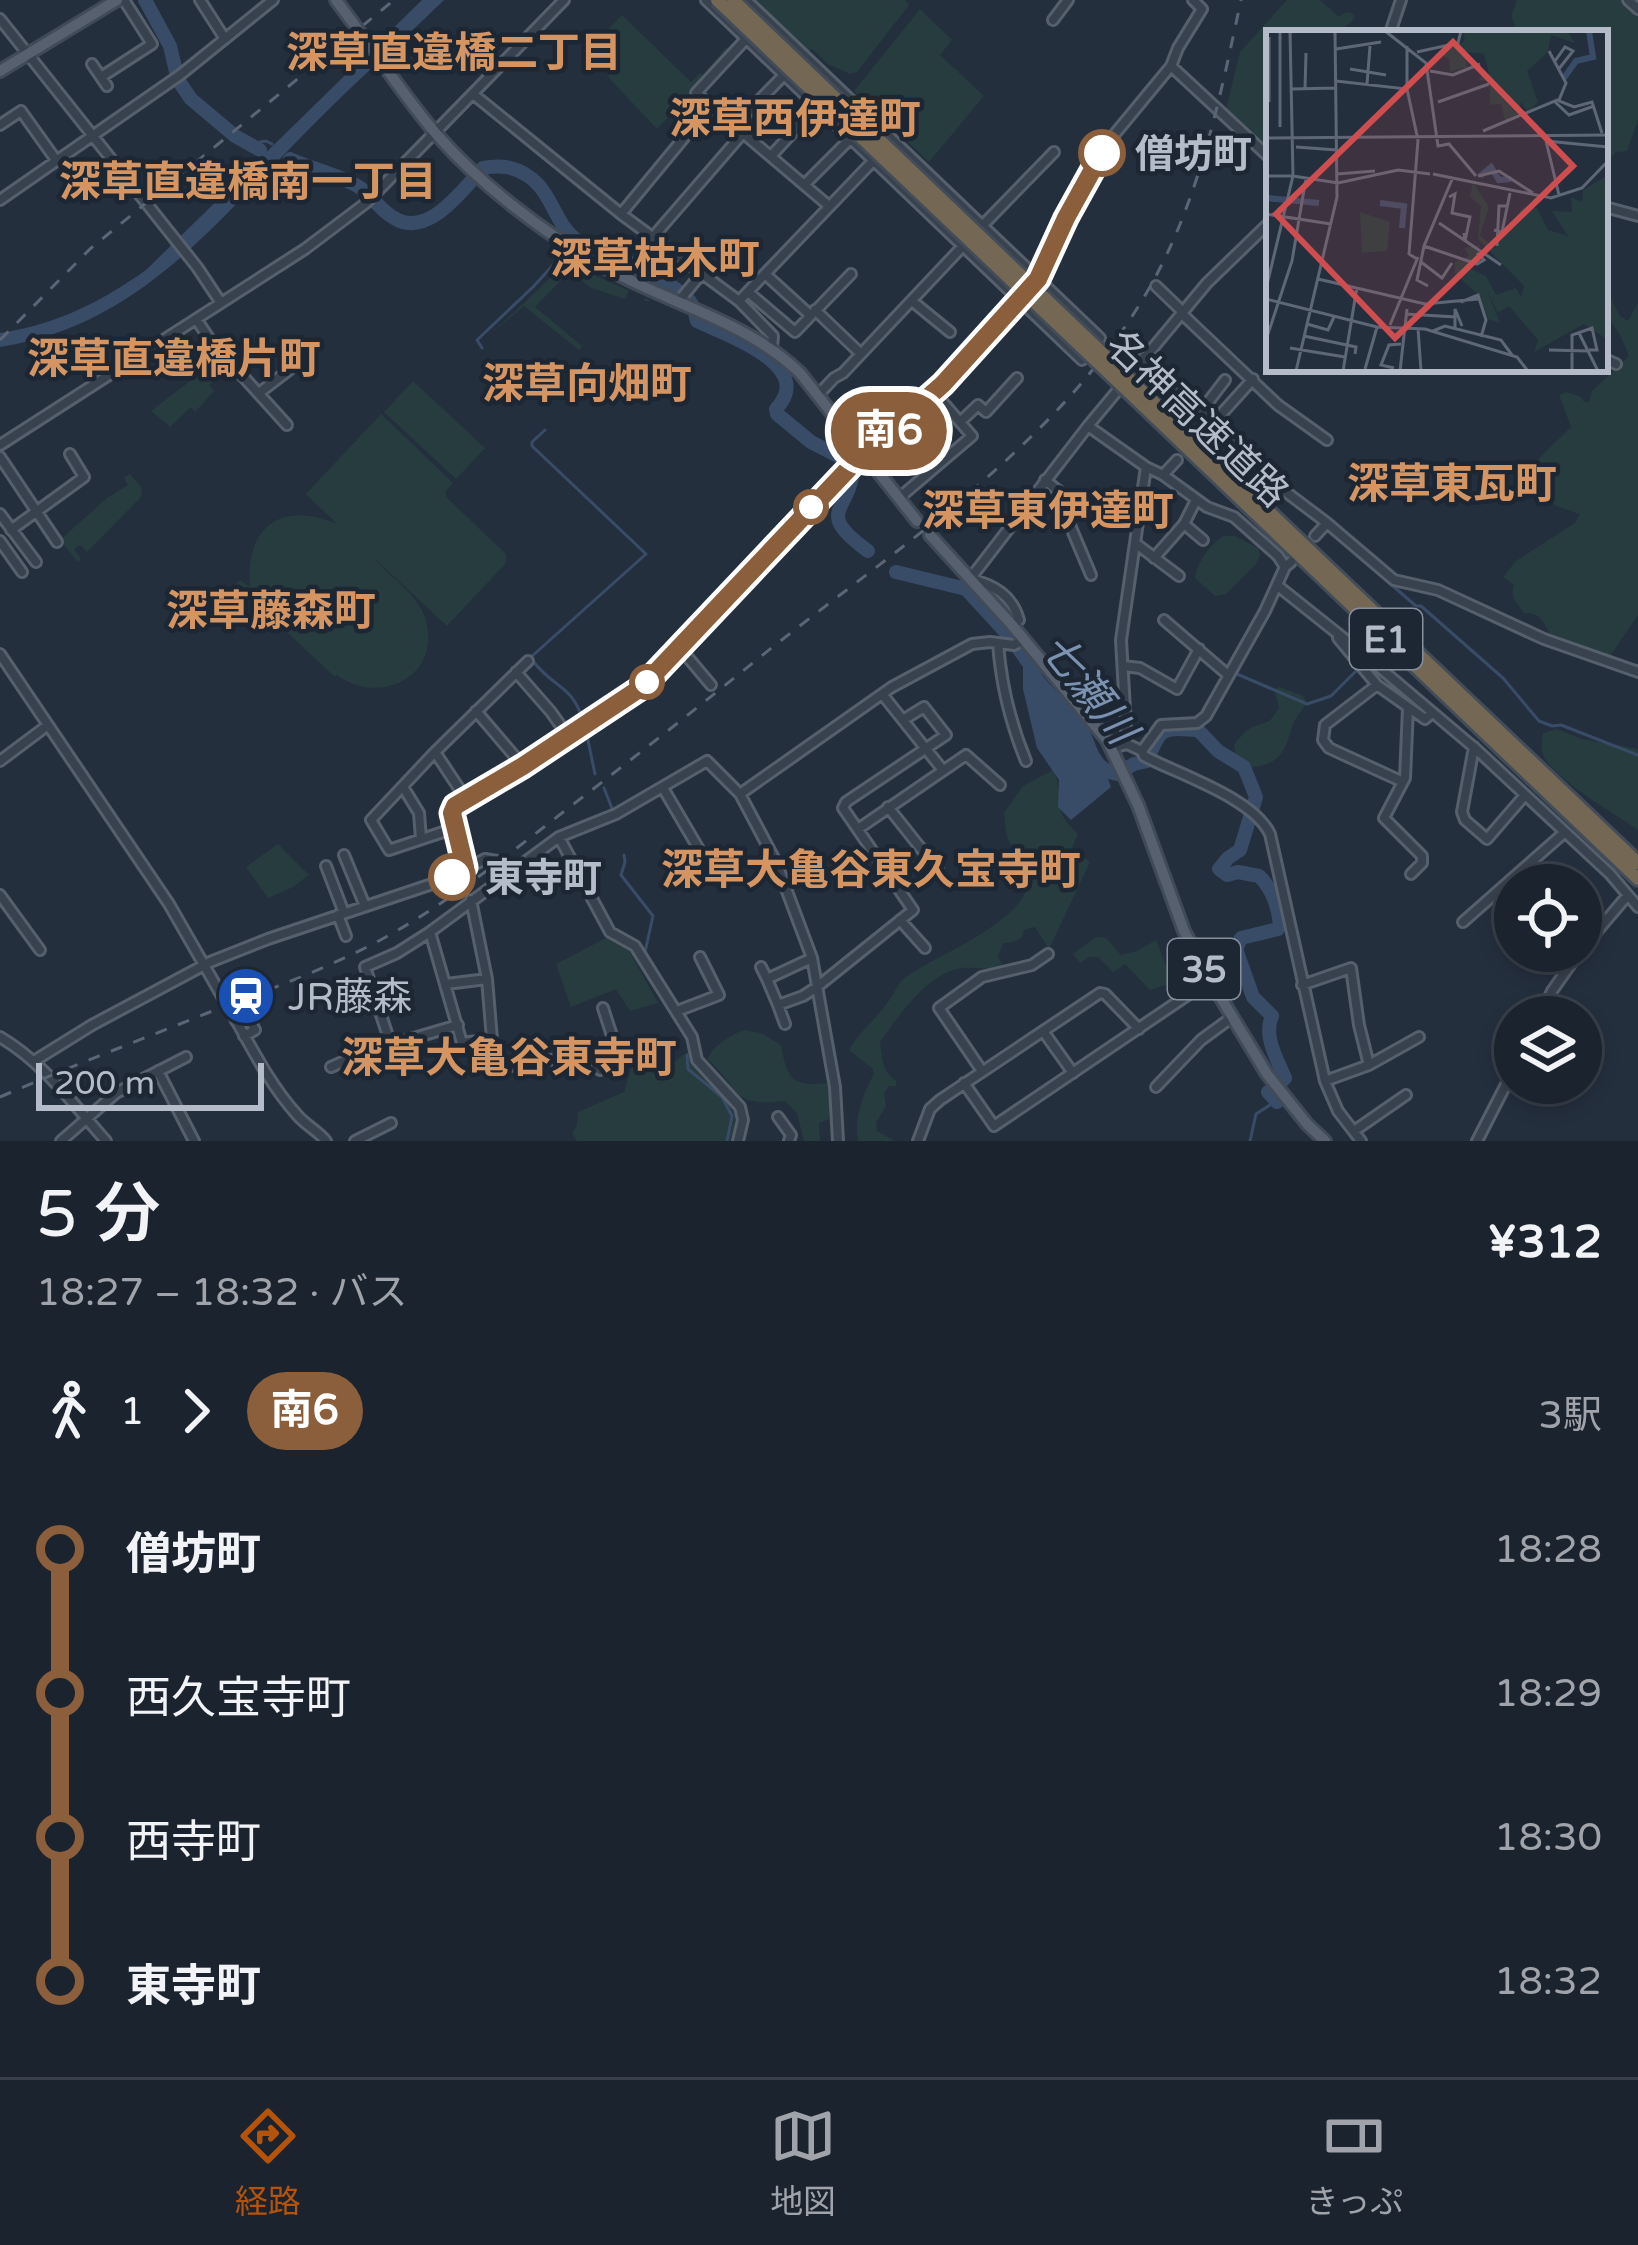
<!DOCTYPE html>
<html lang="ja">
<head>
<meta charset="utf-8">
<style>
  :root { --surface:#1b232e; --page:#242b36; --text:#f1f3f6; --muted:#a0a4aa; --line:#39404a; --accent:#b45309 }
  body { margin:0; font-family:"Varela Round","Noto Sans JP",sans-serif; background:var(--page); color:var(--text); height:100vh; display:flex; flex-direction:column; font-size:45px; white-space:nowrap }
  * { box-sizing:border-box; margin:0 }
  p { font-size:39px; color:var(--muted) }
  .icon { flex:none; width:66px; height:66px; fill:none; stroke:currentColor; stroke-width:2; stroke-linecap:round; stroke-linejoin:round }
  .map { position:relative; height:1141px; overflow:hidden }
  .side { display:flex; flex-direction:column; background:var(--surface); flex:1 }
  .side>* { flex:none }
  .badge { padding:0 24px; border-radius:39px; font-size:42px; line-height:78px }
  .tools { position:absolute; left:1494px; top:864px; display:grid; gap:24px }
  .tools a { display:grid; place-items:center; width:108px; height:108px; border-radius:50%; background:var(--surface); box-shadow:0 6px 18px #0003,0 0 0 3px var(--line); font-size:60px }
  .scale { position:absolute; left:36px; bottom:30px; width:228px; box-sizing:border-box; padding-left:12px; border:6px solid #b4bcc9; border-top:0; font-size:33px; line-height:42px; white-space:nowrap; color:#b4bcc9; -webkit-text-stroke:9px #1d2633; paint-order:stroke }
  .map>.badge { position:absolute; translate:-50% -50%; box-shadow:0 0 0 6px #fff }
  .legs { display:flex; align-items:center; gap:18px; height:132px; padding:0 36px; font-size:39px }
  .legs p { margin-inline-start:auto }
  .overview { display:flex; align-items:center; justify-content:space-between; height:204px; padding:0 36px }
  h1 { font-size:66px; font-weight:600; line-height:90px }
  ul { padding:0 36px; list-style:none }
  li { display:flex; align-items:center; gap:42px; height:144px; font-size:45px }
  li i { display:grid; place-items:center; width:18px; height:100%; margin:0 15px; background:currentColor }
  li i::after { content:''; width:30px; height:30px; margin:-15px; border:9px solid; border-radius:50%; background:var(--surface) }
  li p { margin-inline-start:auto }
  li:first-child i { background:linear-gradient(#0000 50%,currentColor 0) }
  li:last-child i { background:linear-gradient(currentColor 50%,#0000 0) }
  .tabs { display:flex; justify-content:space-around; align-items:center; height:168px; border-top:3px solid var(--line); background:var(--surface); font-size:33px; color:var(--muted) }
  .tabs a { display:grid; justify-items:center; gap:6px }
  .tabs .on { color:var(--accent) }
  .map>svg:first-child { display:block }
  .green { fill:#263c3f }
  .water { fill:#394c67 }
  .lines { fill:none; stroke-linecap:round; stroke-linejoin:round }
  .stream { stroke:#394c67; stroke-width:3 }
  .river { stroke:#394c67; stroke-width:14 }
  .minor-casing { stroke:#565f6c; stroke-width:14 }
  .major-casing { stroke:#414a57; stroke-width:16 }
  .highway-casing { stroke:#434c59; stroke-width:18 }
  .minor { stroke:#38414e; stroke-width:8 }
  .major { stroke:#56606e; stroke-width:10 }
  .highway { stroke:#746855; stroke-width:12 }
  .rail { stroke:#5a6575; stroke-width:3; stroke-dasharray:12 12; stroke-linecap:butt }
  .minor-bridge-casing { stroke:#565f6c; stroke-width:14; stroke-linecap:butt }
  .major-bridge-casing { stroke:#414a57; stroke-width:16; stroke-linecap:butt }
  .highway-bridge-casing { stroke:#434c59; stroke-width:18; stroke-linecap:butt }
  .minor-bridge { stroke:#38414e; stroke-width:8 }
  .major-bridge { stroke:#56606e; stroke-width:10 }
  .highway-bridge { stroke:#746855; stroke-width:12 }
  .line-1-casing { stroke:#fff; stroke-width:27 }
  .line-1 { stroke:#8b5e3c; stroke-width:18 }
  .stop-1-dot { fill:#fff; stroke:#8b5e3c; stroke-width:6 }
  .labels { text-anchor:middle; stroke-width:9; stroke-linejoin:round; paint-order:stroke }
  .shield { fill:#1d2633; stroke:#878f9c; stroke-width:3 }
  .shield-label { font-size:36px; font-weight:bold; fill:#b4bcc9 }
  .stop-label { font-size:39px; font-weight:bold; fill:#b4bcc9; stroke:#1d2633; text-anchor:start }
  .street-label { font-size:39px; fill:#b4bcc9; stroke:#1d2633 }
  .poi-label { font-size:39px; fill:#b4bcc9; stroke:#1d2633; text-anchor:start }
  .neighbourhood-label { font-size:42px; font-weight:bold; fill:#d59563; stroke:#1d2633 }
  .water-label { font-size:42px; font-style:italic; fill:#7c92b1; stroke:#1d2633 }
  .inset-river { fill:none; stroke:#394c67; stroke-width:6 }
  .inset-road { fill:none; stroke:#5e6776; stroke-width:3 }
  .view { fill:#ce4d50; fill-opacity:0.15; stroke:#ce4d50; stroke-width:6 }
  .inset-edge { fill:none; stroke:#b4bcc9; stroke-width:6 }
</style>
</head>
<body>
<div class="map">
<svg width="1638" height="1141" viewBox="0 0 1638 1141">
  <rect width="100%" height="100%" fill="#242f3e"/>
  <path class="green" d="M753,0H905L909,5L857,72L850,74L828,64L812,49L808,52Z
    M1287,0H1320L1339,17L1346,12L1352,13L1355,17C1339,42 1296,33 1269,33V136L1264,145L1225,113L1240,52Z
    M1517,0H1621L1638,15V120L1627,151L1616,152L1609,160L1605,159V33H1526L1516,28L1511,16Z
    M920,9L952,40L940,55L984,96L929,162L854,91Z
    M622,15L691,82L700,73L703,75L726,47L728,49L712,66L714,69L657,129L608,77L610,73L591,54L590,48Z
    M567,254L594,275L650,300V301H644L645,298L629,290L625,299L591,288L570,271L535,307L582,346L579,350L524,306L491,334L549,279Z
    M1605,288L1620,316L1628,321L1638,303V615L1610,656L1588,652L1551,637C1544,623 1541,612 1524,613C1518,603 1509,597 1514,585L1503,577L1516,561L1575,523L1580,514L1556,506L1522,475L1524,469L1533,464L1571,427L1559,395L1567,392L1581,397L1584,402H1589L1592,391L1629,356L1621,337L1605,313Z
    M208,367L217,377L209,385L214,391L195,412L191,407L170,427L151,411Z
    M413,381L485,448L456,479L384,412Z
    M381,414L453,483L446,491V497L506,554V563L447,626L374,558C391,579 422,596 427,625C438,680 376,705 337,675L334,676L236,585L240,580L250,587C245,526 282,500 337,524L306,494Z
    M130,474L142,488L141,497L87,552L80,545L74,549L81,559L78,562L60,540L107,498L128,485L124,478Z
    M1224,536H1235L1258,548L1260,556L1255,565L1226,594L1215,596L1195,578C1197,563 1210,543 1224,536Z
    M1280,687L1303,696L1307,703C1301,712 1293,720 1291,730C1283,757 1278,764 1248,768L1236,757L1234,745C1239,739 1245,730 1253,727C1270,720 1269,725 1279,707L1274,689Z
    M1557,729L1582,739L1638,749V830C1616,814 1550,778 1542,752C1541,749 1542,737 1543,733Z
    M1053,770C1067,799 1047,805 1078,834L1072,848L1090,862L1049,949L1035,927L1024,930L1022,937L1014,942L1003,943L998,957L1002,964C988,973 972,965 956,969C924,978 898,1017 880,1042C883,1060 881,1070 896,1081V1086H889L884,1093L886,1106L876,1123L877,1131L895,1141H858C854,1118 862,1095 874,1074L873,1069L849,1050C859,1032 878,1017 890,999C896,991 898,982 906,977C936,955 1025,922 1028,882C1030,862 1017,857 1009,841C1005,833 1005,822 1004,813L1023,786Z
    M278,844L309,875L293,887L268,898L246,867Z
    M610,936L626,945L658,1003L630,1011L616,989L571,1007L556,964Z
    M1096,937L1106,938L1121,955L1137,951L1156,940L1165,963L1188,986L1177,994L1169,984L1150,990L1125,964L1113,972L1098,957H1089L1080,963L1073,954Z
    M745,1030L761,1033L781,1045C787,1078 791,1087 827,1083L833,1090L829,1119L819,1123L820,1141H804L797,1113L785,1101C729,1107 742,1091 708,1059C711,1047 733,1033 745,1030Z
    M692,1051C702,1090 750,1093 731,1141H577L572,1133L577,1125L578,1112L624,1092L634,1058H641L649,1065L659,1060L668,1064C678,1062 682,1053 692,1051Z"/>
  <path class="water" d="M422,0H444C400,43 353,84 310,128C216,222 139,326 0,347V333C55,325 101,302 146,270Z
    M1029,655C1043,682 1068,700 1086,725C1096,739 1096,757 1111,765L1107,776L1111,787L1071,820L1058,807L1059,780L1037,748L1023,689V660Z"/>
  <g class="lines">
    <path class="stream" d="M250,144L266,141L272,144
      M482,348L477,340L533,287L565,252
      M1335,536L1416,606H1421L1503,678L1539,721L1552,726L1561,725L1638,755
      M531,657L646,554L532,446V442L545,430
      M533,661C553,688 573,685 583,721
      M1237,674L1307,704L1331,696L1358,669
      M1216,705L1256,635
      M1198,730L1208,719
      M586,731L595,774
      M604,788L613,811
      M624,855L625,862L621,875L653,916L645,952L647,957
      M652,965L677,1003
      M687,1055L688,1069L722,1097L732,1116L727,1141
      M1250,1141L1256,1114L1276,1101"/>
    <path class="river" d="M145,0L170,46L178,80L191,99L235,136L260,150
      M290,159C309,168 343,176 359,187C372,196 380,210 394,218C428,239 462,190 483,168C500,165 513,166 528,176C553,192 554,225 578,241C591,250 607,253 621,259C636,265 684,290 691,303C695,308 695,315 697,321C728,336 817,366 776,409L777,414L811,442L842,458L853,470C850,512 813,511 868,551
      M896,572L966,589L1011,638L1035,672
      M1096,765L1102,770L1117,774L1134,764L1147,761C1161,726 1162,728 1198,730L1218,751L1244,767L1256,797L1240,850L1228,858L1219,869L1227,875L1238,872L1259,876C1273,889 1278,907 1280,925L1278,929L1241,938L1236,949L1253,997L1272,1016C1263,1036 1277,1059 1285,1078L1282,1081
      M1270,1091L1268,1092L1277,1102"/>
    <g class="minor-casing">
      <path id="minor" d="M200,0L225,39
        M706,0L1082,360
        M746,0L1100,338
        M1628,0L1638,9
        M0,19L197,267L221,303
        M1053,20L1068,0
        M1390,33L1401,0
        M746,39L696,93L829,206
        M92,64L107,86
        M1171,66L1269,157
        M101,77L152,44L124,0
        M473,94L621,214L739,301L773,336L772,348
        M0,125L21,111L56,160
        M735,125L784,75
        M771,156L817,106
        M804,185L851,138
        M0,200L180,75L273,0
        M1605,207L1638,216
        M621,214L711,105
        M1269,223L1207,283L1088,426L1146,467L1163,475L1207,507L1234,517L1278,556L1285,567
        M983,225L1054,152
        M653,237L743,133
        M765,274L810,315
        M1156,286L1182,311
        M748,292L795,332L851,274
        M739,301L873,161
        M912,301L950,332
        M678,302L702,273
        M815,310L861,354
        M1181,313L1278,405L1327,440
        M196,319L211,341L287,425
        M1144,357L1286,492L1327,523L1394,580L1438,590L1544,639L1638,672
        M1605,359L1616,364
        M259,393L289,370
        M818,395L834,378L843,373L962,247
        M1202,410L1225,380
        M960,422L978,405L986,412L1017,378
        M1206,431L1253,379
        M0,445L305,249L366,203L564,0
        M0,457L57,542
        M1163,475L1177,460
        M1045,480L1072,502L1067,518L1091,575
        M899,498L972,436L934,392
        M0,514L36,562
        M1184,524L1203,540
        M11,530L84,477L70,454
        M1315,536L1327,523
        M0,541L22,572
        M1135,543L1179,576
        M1154,558L1184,524L1196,500
        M1278,586L1367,657L1477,750L1610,874L1638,907
        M1164,620L1228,675
        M1012,625L1019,620C1012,595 994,585 970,579L1088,426
        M1338,638L1377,685L1425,719L1432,713
        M998,643C1001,685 1010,722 1026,761
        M680,648L711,685
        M0,654L169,904L223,998
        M1123,666L1140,668L1177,689L1199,649
        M516,672L551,712L568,736
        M1377,685L1325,725L1323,740L1329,748L1403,782
        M882,694L942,769
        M1408,708L1405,778L1384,818L1422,856V863L1411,874
        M476,711L523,766
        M1127,744L1121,640L1146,467
        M1474,747L1462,812L1465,820L1487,839L1525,795
        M1112,748L1127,744L1142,751L1144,756C1180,775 1253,798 1270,834L1325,1081L1338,1111L1361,1141
        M1142,751L1161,725L1197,723L1206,716L1265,611L1285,567L1291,562
        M435,752L528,661
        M0,761L48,725
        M403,787L419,813L421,839
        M663,788L700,851
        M740,794L776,862L812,958L835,1087L838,1141
        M888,807L938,870
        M455,825L449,830L389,850L371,820L435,752L466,799
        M858,829L966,755L1000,785
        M559,837L610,932L635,946L692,1037L697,1060L740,1107L743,1120L738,1141
        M344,855L365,906
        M326,866L344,913
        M465,869L453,813L455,806L523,766L642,687L853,464L943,384L977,347L1038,279L1066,218L1109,141L1171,66L1178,48L1202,9L1193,0
        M0,895L40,950
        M471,900L487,979L492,1039L498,1068L578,1056L615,1045
        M338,915L346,936
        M900,920L925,948
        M1463,922L1565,832
        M430,932L462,1043L492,1039
        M1581,950L1627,896
        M812,958L767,979L778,1005L803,996L817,987L913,910L843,808L846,802L946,735L924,707L903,720
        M761,967L767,979
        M446,984L487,979
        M1302,985L1351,968L1359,1025L1369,1065L1325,1081
        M778,1005L785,1024
        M231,1011C251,1047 270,1085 298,1116C307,1126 318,1131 326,1141
        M677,1011L719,995L700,957
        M1540,1017L1552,991L1580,951
        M236,1021L248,1016L255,1030L244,1036
        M1043,1031L1073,1073
        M0,1037C43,1062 73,1104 106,1141
        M391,1045L365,967L397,953L430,932L559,837L616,814L707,761L740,794L892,687L972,644L990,642L1014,645L1024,639
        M592,1052L600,1070L615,1066V1045L603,1008
        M34,1061L92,1025L210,962L268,939L447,879L485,859
        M1369,1065L1419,1037
        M331,1067L363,1053L458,1025
        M158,1071L194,1141
        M982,1071L939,1008L982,977L1032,965L1048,954
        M964,1083L994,1126L1210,980
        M1156,1087L1201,1040L1231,1018
        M778,1117L791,1135L789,1141
        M1354,1131L1406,1095
        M61,1141L116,1093L186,1057
        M355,1141L391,1123
        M918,1141L930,1109L940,1100L1100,993L1105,994L1139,1029
        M1477,1141L1515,1067"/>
    </g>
    <g class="major-casing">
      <path id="major" d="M336,0L353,23
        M360,33C386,67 410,104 438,136C480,184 543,232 597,263C663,302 744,319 800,373L917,521
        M0,71L117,0
        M930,535L1012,625L1107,740L1138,805L1184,931L1210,980L1267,1074L1307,1124L1325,1141"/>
    </g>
    <g class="highway-casing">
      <path id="highway" d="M1141,390L1638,863
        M1135,398L1638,879"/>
    </g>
    <use href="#minor" class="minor"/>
    <use href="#major" class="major"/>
    <use href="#highway" class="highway"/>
    <path class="rail" d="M0,340L90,249L394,0
      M0,1097C69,1067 140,1040 210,1012C263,992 318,972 369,946C439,910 500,861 562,813C627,763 691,713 754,662C889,553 1044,456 1138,307C1197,213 1218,107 1241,0"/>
    <g class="minor-bridge-casing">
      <path id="minor-bridge" d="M485,859L510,863
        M223,998L231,1011"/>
    </g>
    <g class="major-bridge-casing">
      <path id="major-bridge" d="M353,23L360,33"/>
    </g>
    <g class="highway-bridge-casing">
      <path id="highway-bridge" d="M717,0L1135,398
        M733,0L1141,390"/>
    </g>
    <use href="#minor-bridge" class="minor-bridge"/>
    <use href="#major-bridge" class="major-bridge"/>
    <use href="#highway-bridge" class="highway-bridge"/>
  </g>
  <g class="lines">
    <g class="line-1-casing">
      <path id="line-1" d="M452,877L465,867L452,813L455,806L523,766L642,687L853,464L943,384L1038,279L1066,218L1102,153"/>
    </g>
    <use href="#line-1" class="line-1"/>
  </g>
  <defs>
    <g id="station-disc" transform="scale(3)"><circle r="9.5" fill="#1a4fb4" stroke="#1d2633"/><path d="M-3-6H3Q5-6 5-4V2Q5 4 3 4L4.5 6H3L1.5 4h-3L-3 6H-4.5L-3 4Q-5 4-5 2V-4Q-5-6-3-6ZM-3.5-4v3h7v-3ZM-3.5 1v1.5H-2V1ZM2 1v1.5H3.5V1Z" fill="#fff"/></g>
  </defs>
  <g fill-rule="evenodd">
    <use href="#station-disc" x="246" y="996"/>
  </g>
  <g class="stop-1-dot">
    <circle cx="1102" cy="153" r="21"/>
    <circle cx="811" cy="507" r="15"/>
    <circle cx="647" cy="682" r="15"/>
    <circle cx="452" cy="877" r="21"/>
  </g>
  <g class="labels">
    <g class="shield">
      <rect x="1350" y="609" width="72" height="60" rx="9"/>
      <rect x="1168" y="939" width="72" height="60" rx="9"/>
    </g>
    <g class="shield-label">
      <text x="1386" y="652">E1</text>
      <text x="1204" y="982">35</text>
    </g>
    <g class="stop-label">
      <text x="1135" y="167">僧坊町</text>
      <text x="485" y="891">東寺町</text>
    </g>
    <g class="street-label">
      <text transform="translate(1198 418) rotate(44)" y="14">名神高速道路</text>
    </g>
    <g class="poi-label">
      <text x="288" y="1010">JR藤森</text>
    </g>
    <g class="neighbourhood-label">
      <text x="454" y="67">深草直違橋二丁目</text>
      <text x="795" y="133">深草西伊達町</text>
      <text x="248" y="196">深草直違橋南一丁目</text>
      <text x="655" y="273">深草枯木町</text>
      <text x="174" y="373">深草直違橋片町</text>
      <text x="587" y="398">深草向畑町</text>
      <text x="1452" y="498">深草東瓦町</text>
      <text x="1048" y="525">深草東伊達町</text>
      <text x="271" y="625">深草藤森町</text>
      <text x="871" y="884">深草大亀谷東久宝寺町</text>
      <text x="509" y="1072">深草大亀谷東寺町</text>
    </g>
    <g class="water-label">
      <text transform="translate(1089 688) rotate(52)" y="15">七瀬川</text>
    </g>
  </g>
  <g transform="translate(1266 30)">
    <rect width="342" height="342" fill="#242f3e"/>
    <path d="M197,1H301L309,13L285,5L282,22L261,41L272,72L262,82L255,72L253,86L239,91L235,74L224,75V52L211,49L223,43L218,24L199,22L201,37L184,42L183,28L169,25L199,11ZM342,145V310L318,294L268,322L272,310L243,276L232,283L222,263L234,293L222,289L212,264L189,244V232L203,226L198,218L214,215L205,239L220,246L230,265L250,258L255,267L258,256L212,209L215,176L204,167L207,152L223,177L214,205L228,218L257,177L271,178L282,200L302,206L286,181L306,182L305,167L316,172L317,160ZM94,182L124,192L121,221L96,223Z" fill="#263c3f"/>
    <path class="inset-river" d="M298,48L310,31L327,27L323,1M214,146L225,137L233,150L245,149M0,168L53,173M114,173L138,176L136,198"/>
    <path class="inset-road" d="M119,1L160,33L172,116L183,114L210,146M3,7V72M141,16V59M70,19L115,12M283,21L300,53L293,70M151,22L192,13L195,1M289,31L299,17L307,21L292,40M84,39L120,45M164,41L187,45L214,34M70,51L141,59L152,110L143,224L151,229M101,54L104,16M26,59L70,58M39,59L40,23M288,71L303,85L328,76M172,72L223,54M14,97V1M217,101L291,70L308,77L326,72L336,103M0,108L342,105M280,111L342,117M280,111L293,165M30,117L71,120M71,144L109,141M167,144L285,168L316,158L342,131M0,146H27L24,1M212,146L233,141L267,163M183,167L189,164L186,183L204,187L199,211L198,203M0,184L65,194M173,193L235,235M228,200L236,202L244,163M158,216L211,234L218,230L211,223M231,216L233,176H241M155,232L176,248L186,233M52,249L159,274L212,269M162,256L151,250L158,216L187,147M0,259L27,146L72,153L132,140L164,144M0,269L111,297L159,299L251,327L262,341M195,272L212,265L220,290L215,307M139,284L190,287M41,294L62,300L68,287M124,295L152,227M152,298L155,341M189,298V279L196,296M167,301L179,296L235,310L246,325M313,303L332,341M38,306L90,317L89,324M0,310L26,231L40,148M24,318L79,327M283,320L322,321M128,338L115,335L123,315L135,314M99,339L111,297M30,341L71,167L69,1M77,341L91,257M134,341L141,279M306,341V305L326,298L331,320H323"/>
    <path class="view" d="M187,12L307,136L129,308L10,184Z"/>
    <rect width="342" height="342" class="inset-edge"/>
  </g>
</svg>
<div class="tools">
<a><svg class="icon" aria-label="locate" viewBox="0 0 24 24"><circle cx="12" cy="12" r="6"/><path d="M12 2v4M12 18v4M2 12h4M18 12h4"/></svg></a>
<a><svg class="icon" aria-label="layers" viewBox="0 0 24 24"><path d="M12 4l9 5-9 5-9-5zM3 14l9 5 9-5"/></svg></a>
</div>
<div class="scale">200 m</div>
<b class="badge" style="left:889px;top:431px;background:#8b5e3c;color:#fff">南6</b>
</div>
<section class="side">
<div class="overview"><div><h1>5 分</h1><p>18:27 – 18:32 · バス</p></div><b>¥312</b></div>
<div class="legs"><svg class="icon" aria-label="walk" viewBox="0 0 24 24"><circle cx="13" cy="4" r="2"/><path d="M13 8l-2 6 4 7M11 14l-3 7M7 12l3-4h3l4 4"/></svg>1<svg class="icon" aria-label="forward" viewBox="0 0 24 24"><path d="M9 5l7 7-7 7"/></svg><b class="badge" style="background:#8b5e3c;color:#fff">南6</b><p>3駅</p></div>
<ul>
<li><i style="color:#8b5e3c"></i><b>僧坊町</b><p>18:28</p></li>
<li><i style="color:#8b5e3c"></i><span>西久宝寺町</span><p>18:29</p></li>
<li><i style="color:#8b5e3c"></i><span>西寺町</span><p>18:30</p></li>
<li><i style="color:#8b5e3c"></i><b>東寺町</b><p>18:32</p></li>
</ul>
</section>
<nav class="tabs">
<a class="on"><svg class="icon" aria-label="directions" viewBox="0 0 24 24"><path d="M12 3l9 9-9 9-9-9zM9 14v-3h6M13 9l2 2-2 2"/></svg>経路</a>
<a><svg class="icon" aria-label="map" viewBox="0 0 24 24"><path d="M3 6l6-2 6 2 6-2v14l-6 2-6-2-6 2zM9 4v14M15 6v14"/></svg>地図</a>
<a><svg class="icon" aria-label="tickets" viewBox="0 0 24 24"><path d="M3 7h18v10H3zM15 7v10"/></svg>きっぷ</a>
</nav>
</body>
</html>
